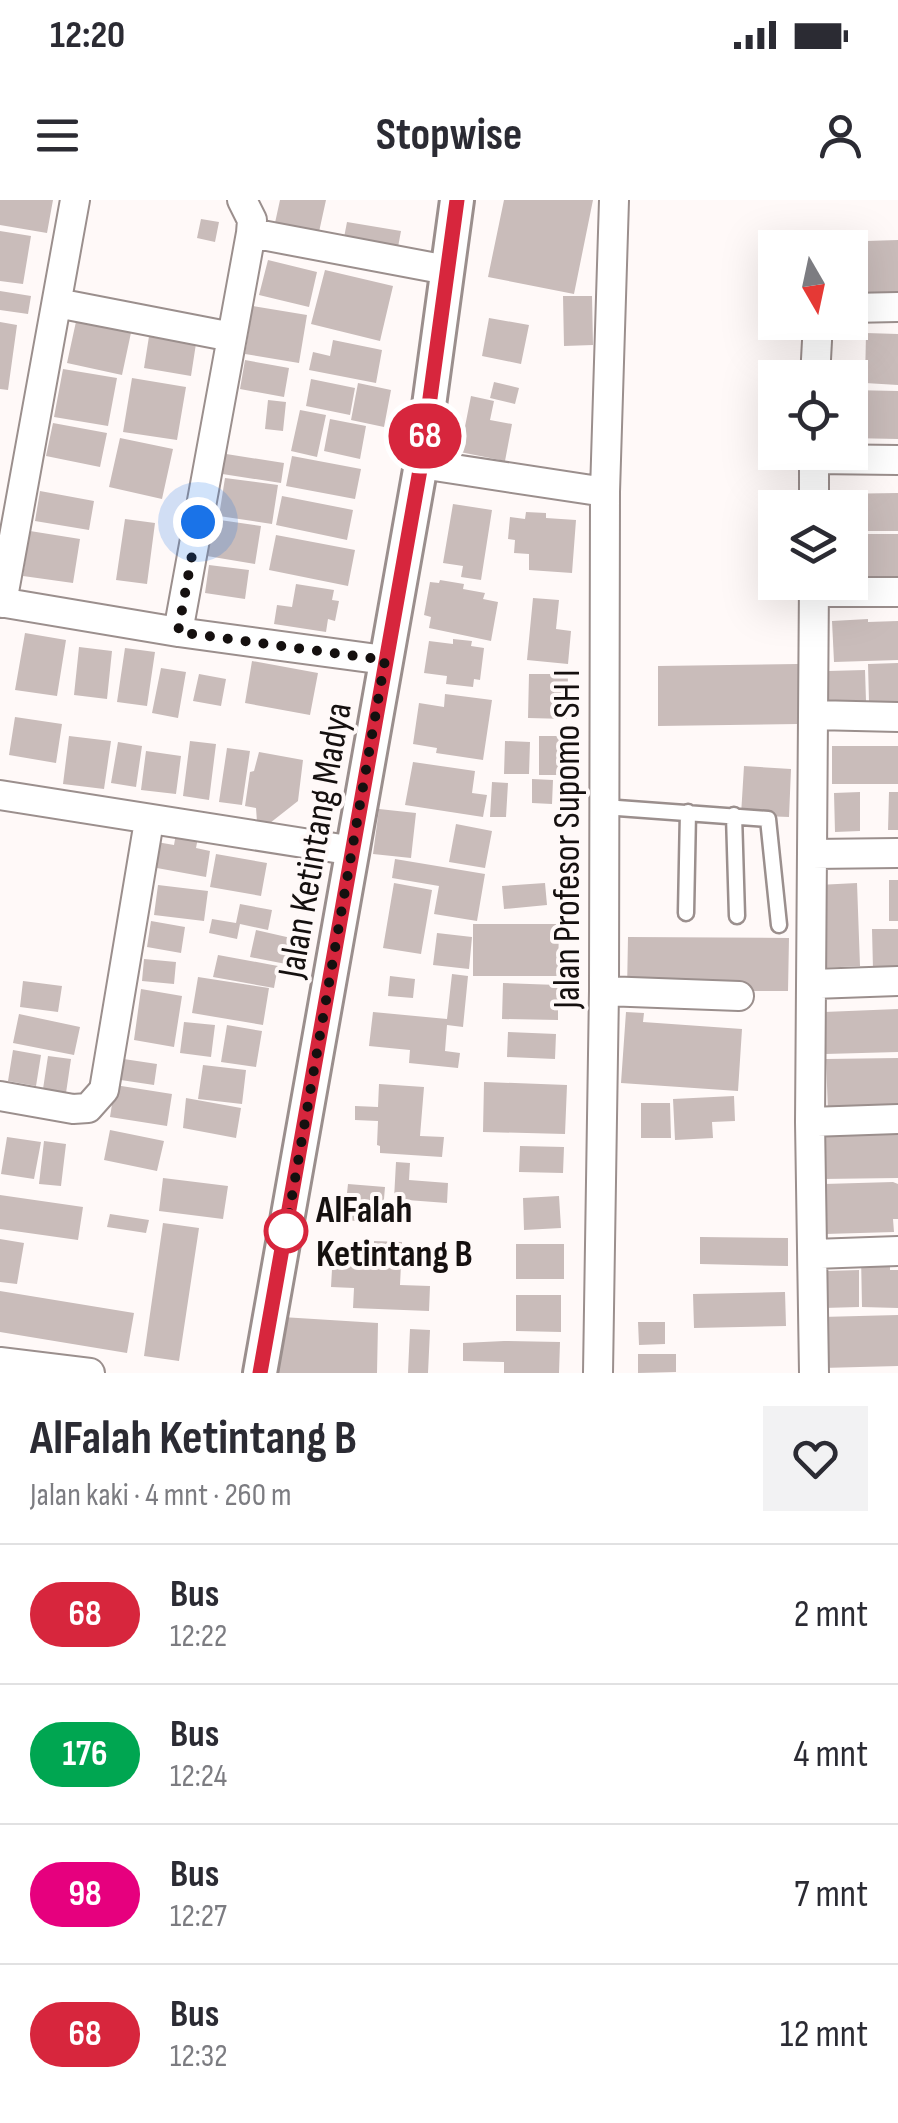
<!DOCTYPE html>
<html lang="id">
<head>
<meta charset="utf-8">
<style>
  :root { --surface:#fff; --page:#f2f2f3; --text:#2b2b33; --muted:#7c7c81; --line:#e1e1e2 }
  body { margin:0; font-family:"Sofia Sans Condensed",sans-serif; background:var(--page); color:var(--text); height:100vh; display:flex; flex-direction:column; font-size:38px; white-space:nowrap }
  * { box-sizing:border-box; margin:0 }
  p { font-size:32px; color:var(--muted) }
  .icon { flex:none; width:55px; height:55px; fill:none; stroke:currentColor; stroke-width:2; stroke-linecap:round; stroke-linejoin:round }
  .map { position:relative; height:1173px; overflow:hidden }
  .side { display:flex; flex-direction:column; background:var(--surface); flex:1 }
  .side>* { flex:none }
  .badge { padding:0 20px; border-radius:32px; font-size:35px; line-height:65px }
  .needle { width:65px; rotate:171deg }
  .fabs { position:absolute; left:758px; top:30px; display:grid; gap:20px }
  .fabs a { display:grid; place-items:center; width:110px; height:110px; border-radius:0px; background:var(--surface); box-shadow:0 10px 40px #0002; font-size:50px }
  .you { position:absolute; width:50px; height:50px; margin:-25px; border:8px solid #fff; border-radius:50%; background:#1a73e8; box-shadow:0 0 0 15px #1a73e833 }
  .map>.badge { position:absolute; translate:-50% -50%; box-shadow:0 0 0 5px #fff }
  .round { display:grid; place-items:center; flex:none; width:105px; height:105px; border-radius:0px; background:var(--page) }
  .summary { display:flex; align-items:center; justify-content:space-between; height:170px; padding:0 30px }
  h1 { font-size:48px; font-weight:700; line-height:75px }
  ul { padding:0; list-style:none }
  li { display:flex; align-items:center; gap:30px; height:140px; padding:0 30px; border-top:2px solid var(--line) }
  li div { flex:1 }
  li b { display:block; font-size:38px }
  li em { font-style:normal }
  li .badge { min-width:110px; font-weight:700; text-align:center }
  .status { display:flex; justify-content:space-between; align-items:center; height:70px; padding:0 50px; background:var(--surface); direction:ltr }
  .status svg { height:28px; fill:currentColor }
  header { display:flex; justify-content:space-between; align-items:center; height:130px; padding:0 30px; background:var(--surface); font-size:45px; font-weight:700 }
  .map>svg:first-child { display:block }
  .building { fill:#c9bcba }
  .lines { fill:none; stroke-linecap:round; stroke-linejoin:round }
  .service-casing { stroke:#9b8f8d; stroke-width:19 }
  .minor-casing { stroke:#9b8f8d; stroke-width:32 }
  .tertiary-casing { stroke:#9b8f8d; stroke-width:38 }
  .service { stroke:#fff; stroke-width:14 }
  .minor { stroke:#fff; stroke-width:28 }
  .tertiary { stroke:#fff; stroke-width:32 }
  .line-casing { stroke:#fff; stroke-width:22 }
  .line { stroke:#d7263d; stroke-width:15 }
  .walk { stroke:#15100f; stroke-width:10; stroke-dasharray:0 18 }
  .stop-dot { fill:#fff; stroke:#d7263d; stroke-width:5 }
  .labels { text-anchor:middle; stroke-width:8; stroke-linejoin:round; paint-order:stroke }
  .street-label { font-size:38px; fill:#15100f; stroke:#fff9f8 }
  .stop-label { font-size:38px; font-weight:bold; fill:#15100f; stroke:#fff9f8; text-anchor:start }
</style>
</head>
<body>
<div class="status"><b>12:20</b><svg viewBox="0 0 49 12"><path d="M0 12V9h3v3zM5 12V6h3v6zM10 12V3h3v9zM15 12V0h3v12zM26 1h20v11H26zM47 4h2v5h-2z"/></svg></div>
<header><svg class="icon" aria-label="menu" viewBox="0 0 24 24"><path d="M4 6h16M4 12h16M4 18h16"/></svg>Stopwise<svg class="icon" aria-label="person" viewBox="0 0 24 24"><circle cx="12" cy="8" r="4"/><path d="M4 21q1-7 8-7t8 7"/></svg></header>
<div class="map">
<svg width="898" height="1173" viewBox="0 0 898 1173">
  <rect width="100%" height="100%" fill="#fff9f8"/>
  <path class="building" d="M0,0H53L47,33L0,25Z
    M280,0H326L317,41L273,32Z
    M504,0H593L574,94L488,77Z
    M201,19L219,22L215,42L197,38Z
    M347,22L401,31L396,58L342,48Z
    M0,31L31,36L23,84L0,81Z
    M860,35L862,54L850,55V48H833L832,36Z
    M828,37L829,48H801V39Z
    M898,40V93L868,95L866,41Z
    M268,60L317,72L309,107L259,95Z
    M325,70L393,86L380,141L311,124Z
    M0,91L31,96L28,114L0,110Z
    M563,96H592L593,145L564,146Z
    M253,106L307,115L299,163L245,154Z
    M77,117L132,128L122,175L67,163Z
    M489,118L529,125L521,164L482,156Z
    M0,122L17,125L8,190L0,189Z
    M150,130L197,137L191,176L144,168Z
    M866,133L898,134V185L865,183Z
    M333,140L382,150L376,183L309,170L313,152L330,156Z
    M245,160L289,168L284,197L240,189Z
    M63,169L117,178L108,226L54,217Z
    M132,178L186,187L177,240L123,232Z
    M311,179L355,188L350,215L306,206Z
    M494,182L519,188L515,204L490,198Z
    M358,183L391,190L384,227L351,220Z
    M850,190L898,191V239L850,238Z
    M471,196L494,201L490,220L512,224L505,261L460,252Z
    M268,200L286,202L283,231L265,229Z
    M300,210L326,215L317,257L291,251Z
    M330,219L366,226L360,259L324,251Z
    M53,223L107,233L100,267L46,256Z
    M120,238L173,249L162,299L109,287Z
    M220,253L284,263L281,283L216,273Z
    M292,256L361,269L355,299L286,286Z
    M225,278L278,285L272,324L219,316Z
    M40,291L94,301L89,330L35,321Z
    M898,293V331H850V308H834V294Z
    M282,296L353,310L347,340L276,325Z
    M453,304L492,310L481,380L461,377L463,366L443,363Z
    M526,312L546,313V318L576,320L572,373L529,370V354L514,353L515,340L508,339L510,317L525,319Z
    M125,319L155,323L147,384L116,380Z
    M213,319L261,326L255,364L207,356Z
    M30,331L80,339L73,383L23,376Z
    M850,334H898V377H850Z
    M276,335L355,350L348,386L269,370Z
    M209,365L249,370L245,399L205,393Z
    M440,380L464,384L463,389L485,393L483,399L498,402L491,441L429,428L431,417L424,415L430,382L439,383Z
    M296,384L334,390L332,400L339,401L335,421L328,419L326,432L274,424L277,405L292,407Z
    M533,398L559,400L556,429L571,431L568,464L527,460Z
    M868,419V422L898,421V460L834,462L832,421Z
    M25,433L66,440L57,496L15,490Z
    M453,439L472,441L471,446L484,448L480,480L474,479L473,487L446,484L447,476L424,473L429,441L453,444Z
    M79,447L112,451L107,499L74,495Z
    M125,448L155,452L147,506L117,502Z
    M252,461L318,473L310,515L245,503Z
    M898,463V501L869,502L868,464Z
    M798,464V524L658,526V466Z
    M161,468L186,472L178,518L152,513Z
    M865,470L866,501L829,502L828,471Z
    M199,474L226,479L221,506L193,501Z
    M529,474H568L567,519L528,518Z
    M445,494L492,500L483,560L436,553L437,548L413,544L419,503L444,507Z
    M15,517L62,524L56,563L9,555Z
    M69,536L111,541L104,589L63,584Z
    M539,536H568V575H539Z
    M190,541L216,544L209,600L183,596Z
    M505,541L530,542L529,574H504Z
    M118,542L142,546L136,587L111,583Z
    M832,546H898V584H832Z
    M227,548L250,551L242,605L219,602Z
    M146,551L181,556L176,594L141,590Z
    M259,552L303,560L298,601L270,623L257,622L256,608L245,606L250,572L254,571Z
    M413,562L475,571L472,593L487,595L483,617L405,605Z
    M744,566L791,569L789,617L741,615Z
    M532,579L553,580L552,604L532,603Z
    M492,582L508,583L506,617H490Z
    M860,592V631L835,632L834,593Z
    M889,592H898V630H888Z
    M379,609L416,613L411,658L373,654Z
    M456,624L492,631L485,668L449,662Z
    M177,628L199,632L196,648L210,651L206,677L146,666L151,641L174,645Z
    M216,654L267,663L261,696L210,687Z
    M395,659L485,674L477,721L434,714L439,686L392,678Z
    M889,680H898V721H889Z
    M394,683L432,690L421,754L383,748Z
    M545,683L547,705L504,709L502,686Z
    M857,683L860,766L821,768L818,685Z
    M158,685L208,691L204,721L154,715Z
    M240,704L272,710L268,730L240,724L237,739L209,733L212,719L236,723Z
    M151,721L185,727L181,753L147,747Z
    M473,724H559L558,776H473Z
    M872,729H898V769L873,770Z
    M256,730L291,738L286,764L250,757Z
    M437,733L472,737L469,769L433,765Z
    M628,737L789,738L788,791H627Z
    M218,755L278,766L274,788L213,777Z
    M144,759L176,762L174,784L142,781Z
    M452,774L468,776L463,827L447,825L445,851L460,853L458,868L409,863L410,850L369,846L373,812L447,819Z
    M390,776L415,779L413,798L388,796Z
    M198,777L269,788L263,825L192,813Z
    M23,781L62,786L58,812L20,807Z
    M503,783L558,785V820L502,819Z
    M141,789L182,796L174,847L134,840Z
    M898,809V852L825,854L824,812Z
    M626,812L644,813L643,822L742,829L738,891L621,883Z
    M19,814L80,827L74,855L13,843Z
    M184,822L215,825L211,857L180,853Z
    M227,825L262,831L256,867L221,862Z
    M508,832L556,834L555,859L507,857Z
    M13,850L41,855L36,886L8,881Z
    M48,856L71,859L66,893L43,889Z
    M117,858L157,864L154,885L114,879Z
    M898,858V911L828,912L826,859Z
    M203,865L246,870L242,904L198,899Z
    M484,882L567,885L565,934L483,932Z
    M379,884L424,887L420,936L444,937L442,957L380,953V946L377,945L378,921L355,920V906L378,907Z
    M115,885L172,894L167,926L110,917Z
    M734,896L735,921L712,922L713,938L675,940L673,899Z
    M186,898L241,908L236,938L183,928Z
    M641,903H670L671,938H641Z
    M110,930L164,941L157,971L104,960Z
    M898,930V978L822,979L821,932Z
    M7,937L41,942L34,979L1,974Z
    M44,941L66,944L61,986L39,984Z
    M520,946L564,947L563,973L519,972Z
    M396,962L410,963L409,980L448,983L447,1003L394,999Z
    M163,978L228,986L223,1019L159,1011Z
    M893,982L898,984V1019H893L894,1032L825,1034L824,984Z
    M348,984L385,987L382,1023L344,1020Z
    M0,995L83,1007L78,1040L0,1029Z
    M559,996L561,1028L524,1030L523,998Z
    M110,1014L149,1020L146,1033L107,1027Z
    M163,1023L199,1028L179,1161L144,1156Z
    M700,1037L788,1038V1066L700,1064Z
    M0,1039L24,1043L17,1084L0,1082Z
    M374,1041L402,1042L400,1085L430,1086L429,1111L353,1108L354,1088L331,1087L333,1052L374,1054Z
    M516,1044H564V1079H516Z
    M890,1055V1070H898V1108L862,1107L861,1056Z
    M859,1070V1107L823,1108L826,1071Z
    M0,1091L134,1113L127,1153L0,1132Z
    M785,1092L786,1126L694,1128L693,1094Z
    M516,1095H561V1132L516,1131Z
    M898,1115V1166L822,1168L821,1117Z
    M282,1117L378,1123L377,1173H275Z
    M638,1122H665V1144L639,1145Z
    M410,1129L430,1130L428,1173H408Z
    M504,1141L560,1142L559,1173H504V1162L463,1161V1143Z
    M638,1154H676V1172L638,1173Z"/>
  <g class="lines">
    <g class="service-casing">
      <path id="service" d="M604,607L768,619L779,725
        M734,615L737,716
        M686,713L688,612"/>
    </g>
    <g class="minor-casing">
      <path id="minor" d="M251,33L447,70
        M57,103L232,137
        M850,108L898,107
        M815,178L818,122
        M814,259L898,260
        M421,264L605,292
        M814,308V252
        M814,392H898
        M0,402L178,432L385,460
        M2,403L75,0
        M178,432L251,33L252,20L242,0
        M814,515L898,517
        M0,595L354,651
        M812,654L898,653
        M813,784L898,781
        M604,791L739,796
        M0,896L73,909L88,908L104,890L149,621
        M810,922L898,919
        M814,1054L898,1051
        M0,1162L90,1173
        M598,1173L604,791L605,292L614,0
        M814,1173L810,922L814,382"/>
    </g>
    <g class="tertiary-casing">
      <path id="tertiary" d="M260,1173L421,264L457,0"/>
    </g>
    <use href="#service" class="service"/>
    <use href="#minor" class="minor"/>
    <use href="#tertiary" class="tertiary"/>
  </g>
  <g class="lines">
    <g class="line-casing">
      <path id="line" d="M260,1173L421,264L457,0"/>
    </g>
    <use href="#line" class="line"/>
    <path class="walk" d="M198,322L178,432L385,460L286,1031"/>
  </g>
  <circle class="stop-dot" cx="286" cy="1031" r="20"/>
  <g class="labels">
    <g class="street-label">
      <text transform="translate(566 639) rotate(-90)" y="13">Jalan Profesor Supomo SH I</text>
      <text transform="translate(314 640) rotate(-80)" y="13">Jalan Ketintang Madya</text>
    </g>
    <g class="stop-label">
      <text x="316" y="1022">AlFalah<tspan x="316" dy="44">Ketintang B</tspan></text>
    </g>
  </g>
</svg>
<div class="fabs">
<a><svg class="needle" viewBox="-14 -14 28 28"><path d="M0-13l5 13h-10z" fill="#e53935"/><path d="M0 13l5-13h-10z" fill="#7c7c81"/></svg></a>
<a><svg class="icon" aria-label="locate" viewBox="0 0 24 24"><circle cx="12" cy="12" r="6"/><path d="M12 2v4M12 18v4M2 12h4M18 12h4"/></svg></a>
<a><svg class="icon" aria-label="layers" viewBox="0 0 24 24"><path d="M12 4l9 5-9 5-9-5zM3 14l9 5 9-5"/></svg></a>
</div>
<div class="you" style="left:198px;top:322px"></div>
<b class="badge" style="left:425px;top:236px;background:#d7263d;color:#fff">68</b>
</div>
<section class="side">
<div class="summary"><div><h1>AlFalah Ketintang B</h1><p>Jalan kaki · 4 mnt · 260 m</p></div><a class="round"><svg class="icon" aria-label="heart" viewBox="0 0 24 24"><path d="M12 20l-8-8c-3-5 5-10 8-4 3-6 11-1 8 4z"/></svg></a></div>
<ul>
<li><span class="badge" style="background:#d7263d;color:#fff">68</span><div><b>Bus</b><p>12:22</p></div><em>2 mnt</em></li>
<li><span class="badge" style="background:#00a651;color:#fff">176</span><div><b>Bus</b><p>12:24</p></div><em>4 mnt</em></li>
<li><span class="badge" style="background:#e6007e;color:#fff">98</span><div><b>Bus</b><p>12:27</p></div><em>7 mnt</em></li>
<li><span class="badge" style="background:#d7263d;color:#fff">68</span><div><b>Bus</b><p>12:32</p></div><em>12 mnt</em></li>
</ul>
</section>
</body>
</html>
